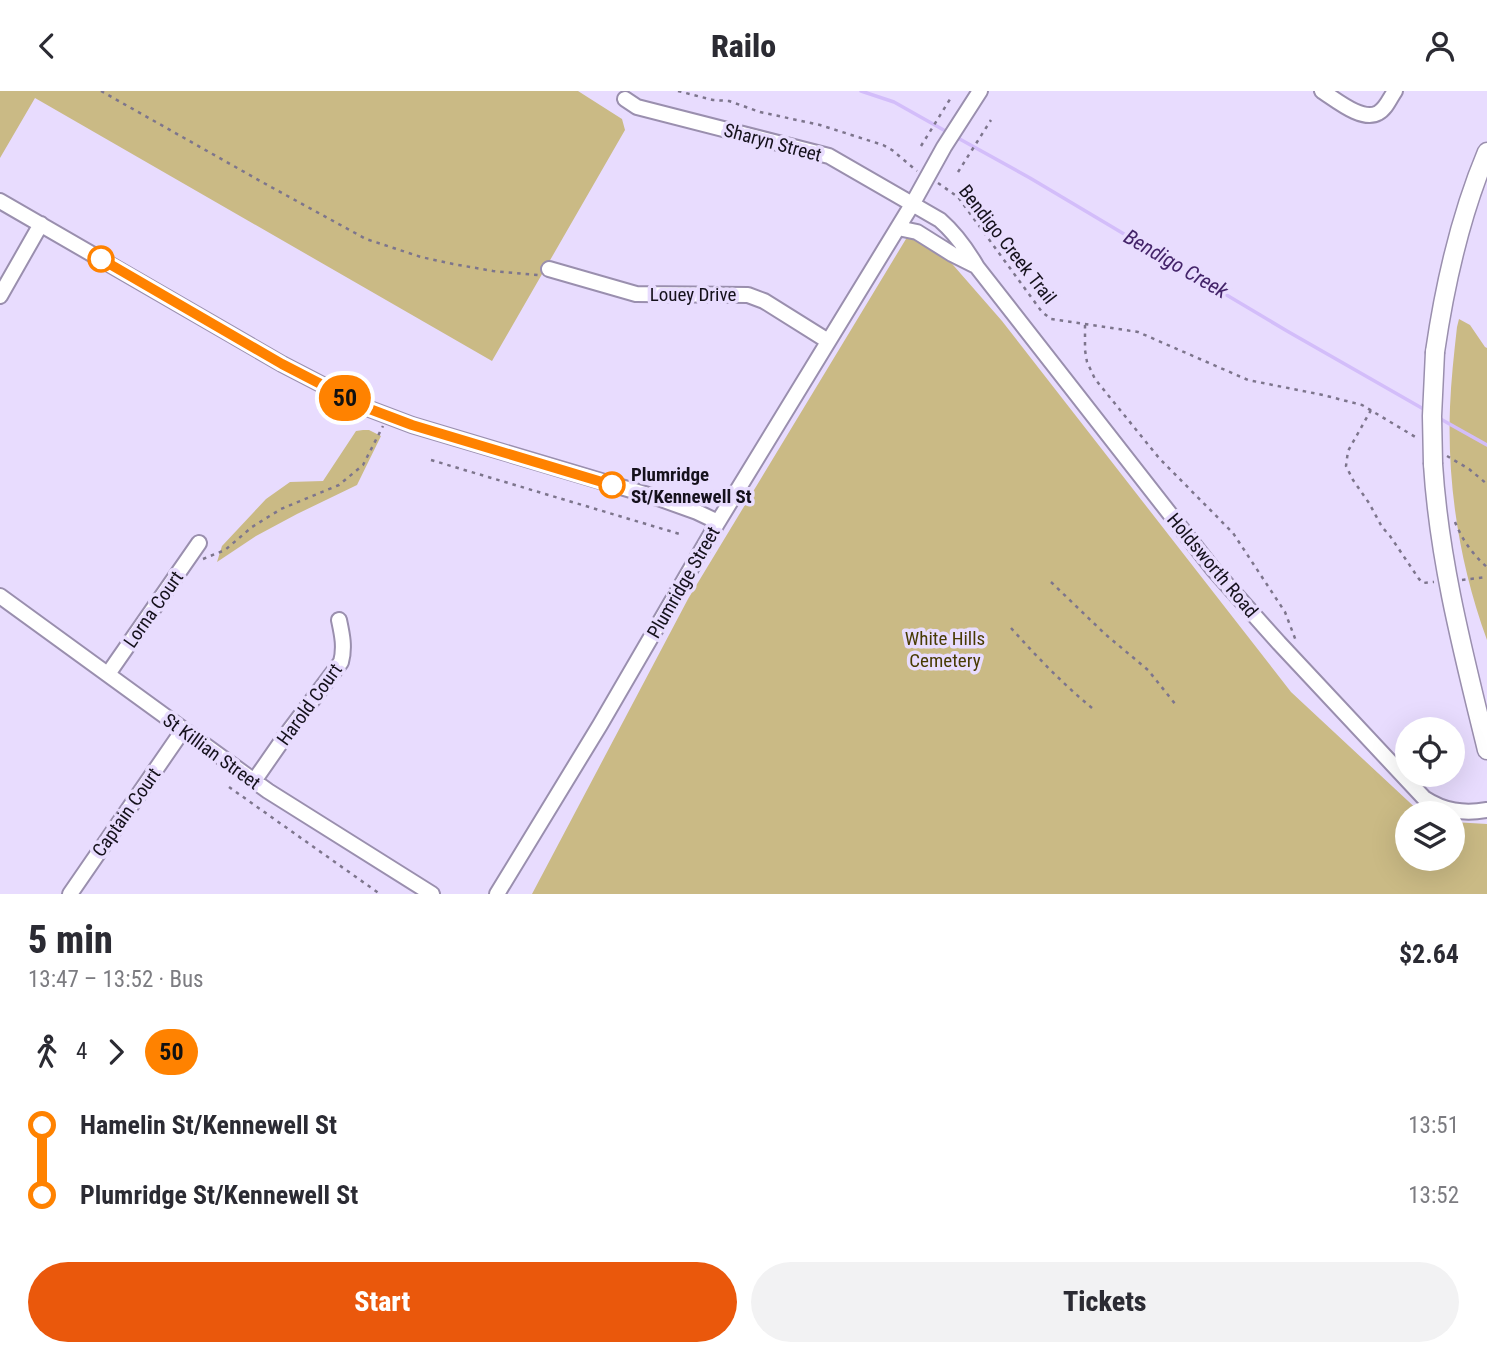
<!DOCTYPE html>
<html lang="en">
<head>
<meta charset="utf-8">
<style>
  :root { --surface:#fff; --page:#f2f2f3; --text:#2b2b33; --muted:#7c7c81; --accent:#ea580c }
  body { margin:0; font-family:"Roboto Condensed",sans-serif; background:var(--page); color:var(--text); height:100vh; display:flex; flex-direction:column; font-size:26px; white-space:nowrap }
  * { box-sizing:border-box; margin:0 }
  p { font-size:23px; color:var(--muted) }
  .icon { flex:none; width:38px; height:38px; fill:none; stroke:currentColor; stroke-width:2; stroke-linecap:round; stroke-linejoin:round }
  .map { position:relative; height:803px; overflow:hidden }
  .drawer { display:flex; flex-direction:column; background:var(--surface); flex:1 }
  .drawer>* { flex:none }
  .badge { padding:0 14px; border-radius:23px; font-size:24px; line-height:46px }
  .tools { position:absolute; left:1395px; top:626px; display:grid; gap:14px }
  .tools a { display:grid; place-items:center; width:70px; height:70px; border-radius:50%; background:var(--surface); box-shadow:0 7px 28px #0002; font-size:35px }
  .map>.badge { position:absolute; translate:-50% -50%; box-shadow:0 0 0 4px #fff }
  .legs { display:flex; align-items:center; gap:10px; height:77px; padding:0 28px; font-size:23px }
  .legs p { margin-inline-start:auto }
  .head { display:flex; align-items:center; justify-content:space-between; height:119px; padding:0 28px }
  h1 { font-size:38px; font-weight:800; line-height:52px }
  .cta { display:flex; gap:14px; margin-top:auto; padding:14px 28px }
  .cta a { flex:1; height:80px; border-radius:42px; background:var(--accent); color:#fff; font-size:28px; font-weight:800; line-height:80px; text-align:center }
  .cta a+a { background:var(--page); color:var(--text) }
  ul { padding:0 28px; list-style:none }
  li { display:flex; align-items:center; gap:24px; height:70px; font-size:26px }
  li i { display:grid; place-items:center; width:10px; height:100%; margin:0 9px; background:currentColor }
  li i::after { content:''; width:18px; height:18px; margin:-9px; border:5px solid; border-radius:50%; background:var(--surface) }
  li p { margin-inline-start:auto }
  li:first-child i { background:linear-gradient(#0000 50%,currentColor 0) }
  li:last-child i { background:linear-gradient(currentColor 50%,#0000 0) }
  header { display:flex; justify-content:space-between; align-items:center; height:91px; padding:0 28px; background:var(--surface); font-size:32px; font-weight:800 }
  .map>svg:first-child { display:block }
  .green { fill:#caba85 }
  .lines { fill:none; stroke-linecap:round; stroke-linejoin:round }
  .stream { stroke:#d3bdfa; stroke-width:3.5 }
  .minor-casing { stroke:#9a8fae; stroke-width:18 }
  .major-casing { stroke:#9a8fae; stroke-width:21 }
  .path { stroke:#7d758c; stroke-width:2.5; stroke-dasharray:3.5 5; stroke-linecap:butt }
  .minor { stroke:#fff; stroke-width:14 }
  .major { stroke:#fff; stroke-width:18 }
  .major-bridge-casing { stroke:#9a8fae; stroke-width:21; stroke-linecap:butt }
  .major-bridge { stroke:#fff; stroke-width:18 }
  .line-1-casing { stroke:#fff; stroke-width:16 }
  .line-1 { stroke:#ff8200; stroke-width:10 }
  .stop-1-dot { fill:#fff; stroke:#ff8200; stroke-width:3.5 }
  .labels { text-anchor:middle; stroke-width:7; stroke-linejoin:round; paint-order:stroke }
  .street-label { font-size:19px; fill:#15111c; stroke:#e8dcfe }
  .stop-label { font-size:19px; font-weight:bold; fill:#15111c; stroke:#e8dcfe; text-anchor:start }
  .park-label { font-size:19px; fill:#483b03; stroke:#e8dcfe }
  .water-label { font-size:21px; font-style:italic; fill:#44246a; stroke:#e8dcfe }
</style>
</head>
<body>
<header><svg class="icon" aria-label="back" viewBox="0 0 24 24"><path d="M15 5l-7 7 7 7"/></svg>Railo<svg class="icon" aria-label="person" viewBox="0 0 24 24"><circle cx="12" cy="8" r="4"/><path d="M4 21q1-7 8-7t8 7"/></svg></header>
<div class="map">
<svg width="1487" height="803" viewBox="0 0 1487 803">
  <rect width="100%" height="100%" fill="#e8dcfe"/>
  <path class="green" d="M0,0H578L622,28L625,39L492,270L35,7L0,67Z
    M909,143L947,167L1002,230L1291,601L1422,723H1407V768H1452L1453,731L1487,733V803H532L688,508Z
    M1459,228L1470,234L1485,256L1487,257V549C1460,475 1447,395 1450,316C1451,289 1454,263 1457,236Z
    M363,339H369L381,345L357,394L297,423L256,445L217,471L222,455L266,408L290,391L323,390L356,340Z"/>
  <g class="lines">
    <path class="stream" d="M861,0L894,11L949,42
      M956,46L1030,87L1287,240L1427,320
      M1437,326L1487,354"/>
    <g class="minor-casing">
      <path id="minor" d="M1322,0C1335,8 1362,31 1378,22C1386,18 1390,7 1395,0
        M625,8L637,16L829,65L940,129C956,143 966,157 977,176L1213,478L1279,552L1424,707C1444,720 1463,723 1487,719
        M0,110L282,273L367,317L412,334L658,407L697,421L718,431
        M898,137L917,141L952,163L976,175
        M549,178L636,203L748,204L764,210L828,250
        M0,205L41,133
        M0,505L268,700L432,803
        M108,583L199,452
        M254,690L286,644L341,571C345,556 342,543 339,529
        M70,803L183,639
        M497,803L600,634L718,431L913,112L944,56L980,0"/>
    </g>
    <g class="major-casing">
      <path id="major" d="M1435,261C1445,192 1460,125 1487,61
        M1433,373C1439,470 1464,565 1487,659"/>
    </g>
    <path class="path" d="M101,0L262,91L366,148L421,166L453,173L493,180L538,184
      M678,0L713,9L729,10L760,21L820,34L883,54L892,59L917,80
      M921,55L952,5
      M958,81L991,29
      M938,92L958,106L1042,221L1051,228L1138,241L1248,289L1323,304L1362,314L1417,347
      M1085,234V259L1087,271L1095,288L1159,367L1233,442L1285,521L1296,550
      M1371,319L1348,360L1346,375L1353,389L1369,412L1382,436L1390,445L1419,488L1423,492L1434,491
      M1447,365L1469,378L1487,393
      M431,369L683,444
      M1455,431C1462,448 1472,463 1487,476
      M203,468L225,459L252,436L281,418L339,394L363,374L383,335
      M1462,489L1487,486
      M1051,491L1105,543L1148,579L1176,614
      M1011,537C1037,566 1063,593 1092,617
      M229,696L380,803"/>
    <use href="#minor" class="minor"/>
    <use href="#major" class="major"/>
    <g class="major-bridge-casing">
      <path id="major-bridge" d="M1433,373L1432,325L1435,261"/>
    </g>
    <use href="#major-bridge" class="major-bridge"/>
  </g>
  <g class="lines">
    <g class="line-1-casing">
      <path id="line-1" d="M101,168L282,273L367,317L412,334L612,394"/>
    </g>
    <use href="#line-1" class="line-1"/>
  </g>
  <g class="stop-1-dot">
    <circle cx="101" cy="168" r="12"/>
    <circle cx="612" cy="394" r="12"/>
  </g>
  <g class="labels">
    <g class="street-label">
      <text transform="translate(773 51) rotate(15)" y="7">Sharyn Street</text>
      <text transform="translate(1008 153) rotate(52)" y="7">Bendigo Creek Trail</text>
      <text x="693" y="210">Louey Drive</text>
      <text transform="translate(1213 474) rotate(50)" y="7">Holdsworth Road</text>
      <text transform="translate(683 491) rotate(-60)" y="7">Plumridge Street</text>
      <text transform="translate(153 518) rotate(-55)" y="7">Lorna Court</text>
      <text transform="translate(309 613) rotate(-54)" y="7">Harold Court</text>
      <text transform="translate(212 660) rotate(36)" y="7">St Killian Street</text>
      <text transform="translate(126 721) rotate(-55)" y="7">Captain Court</text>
    </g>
    <g class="stop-label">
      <text x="631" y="390">Plumridge<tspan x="631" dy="22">St/Kennewell St</tspan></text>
    </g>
    <g class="park-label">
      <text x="945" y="554">White Hills<tspan x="945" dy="22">Cemetery</tspan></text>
    </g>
    <g class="water-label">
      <text transform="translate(1176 173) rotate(30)" y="7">Bendigo Creek</text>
    </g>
  </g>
</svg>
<div class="tools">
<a><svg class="icon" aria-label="locate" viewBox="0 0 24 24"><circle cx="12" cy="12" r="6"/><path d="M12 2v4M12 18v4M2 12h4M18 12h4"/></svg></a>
<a><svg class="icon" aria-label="layers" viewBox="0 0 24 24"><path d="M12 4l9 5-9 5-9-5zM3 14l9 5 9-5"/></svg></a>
</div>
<b class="badge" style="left:345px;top:307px;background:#ff8200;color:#111">50</b>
</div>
<section class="drawer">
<div class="head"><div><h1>5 min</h1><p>13:47 – 13:52 · Bus</p></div><b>$2.64</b></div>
<div class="legs"><svg class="icon" aria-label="walk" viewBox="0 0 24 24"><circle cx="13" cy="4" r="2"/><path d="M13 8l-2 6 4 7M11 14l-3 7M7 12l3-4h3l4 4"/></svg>4<svg class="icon" aria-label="forward" viewBox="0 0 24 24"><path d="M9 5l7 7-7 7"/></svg><b class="badge" style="background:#ff8200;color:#111">50</b></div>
<ul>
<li><i style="color:#ff8200"></i><b>Hamelin St/Kennewell St</b><p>13:51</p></li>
<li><i style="color:#ff8200"></i><b>Plumridge St/Kennewell St</b><p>13:52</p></li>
</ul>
<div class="cta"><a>Start</a><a>Tickets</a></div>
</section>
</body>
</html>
